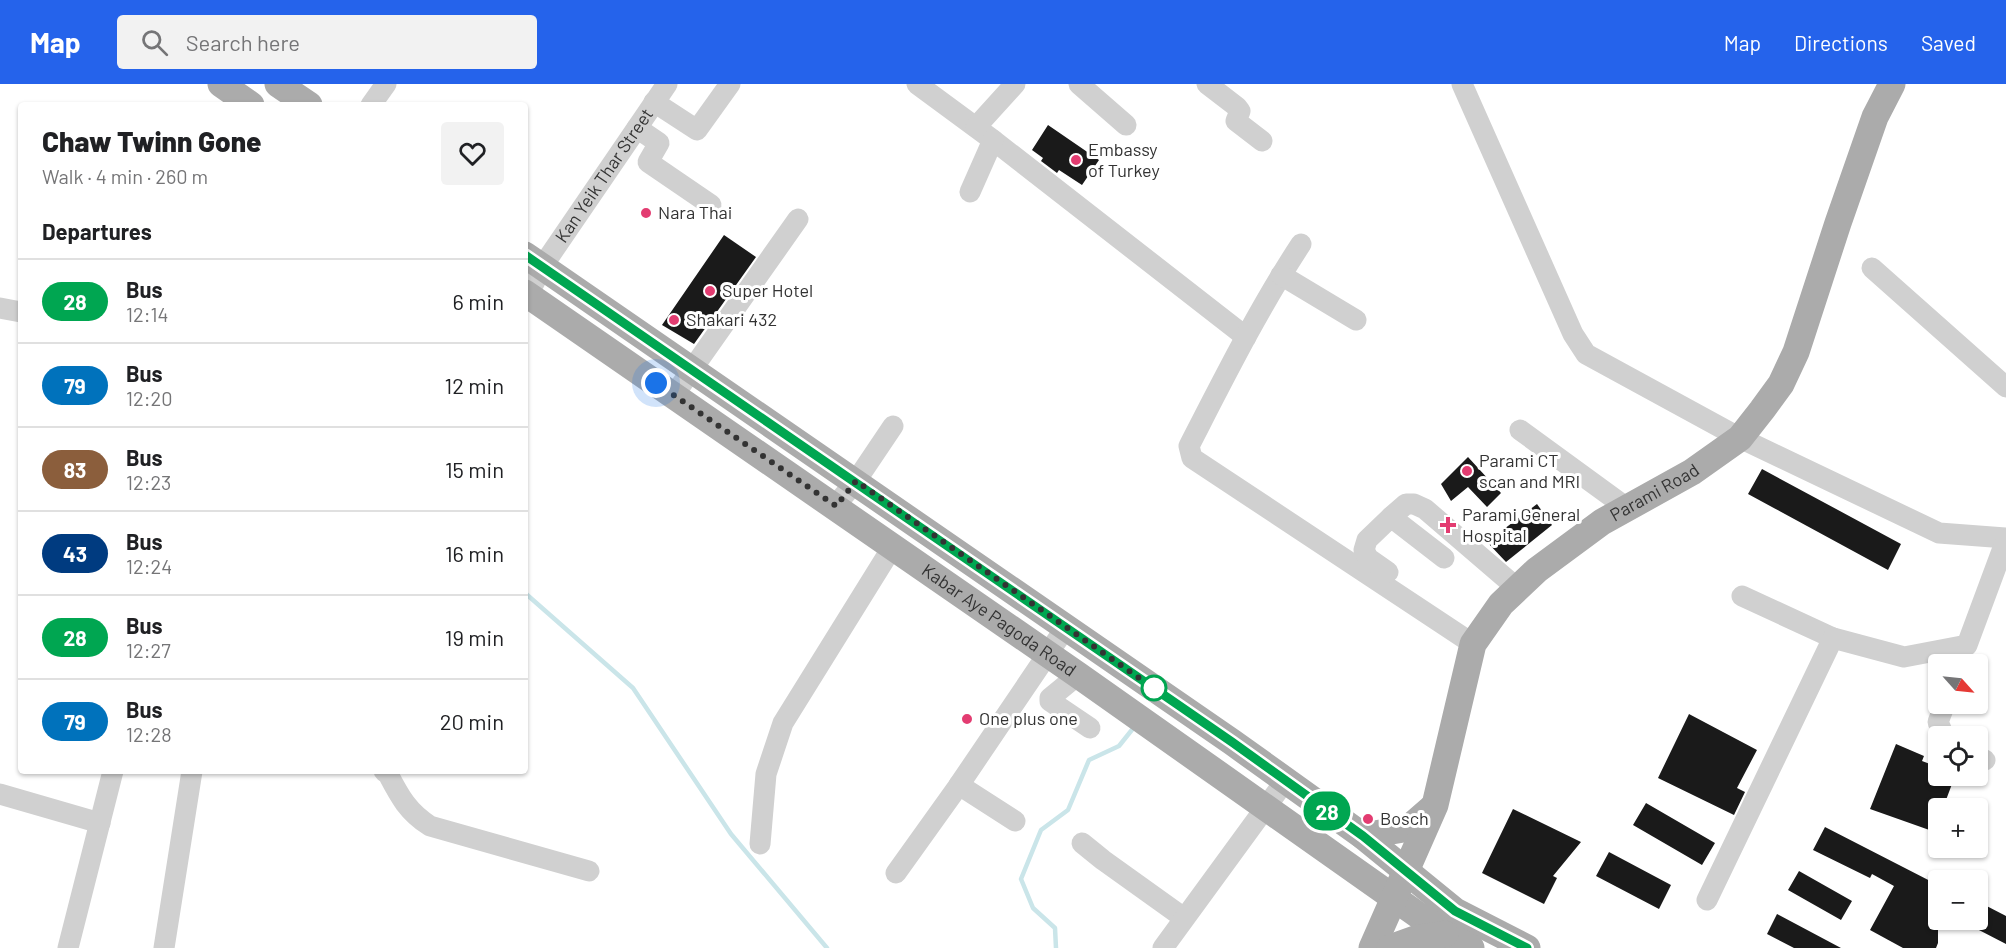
<!DOCTYPE html>
<html lang="en">
<head>
<meta charset="utf-8">
<style>
  :root { --surface:#fff; --page:#f2f2f2; --text:#202124; --muted:#757577; --line:#e0e0e0; --accent:#2563eb }
  body { margin:0; font-family:Barlow,sans-serif; background:var(--page); color:var(--text); height:100vh; display:flex; flex-direction:column; font-size:22px; white-space:nowrap }
  * { box-sizing:border-box; margin:0 }
  p { font-size:20px; color:var(--muted) }
  .icon { flex:none; width:33px; height:33px; fill:none; stroke:currentColor; stroke-width:2; stroke-linecap:round; stroke-linejoin:round }
  .map { position:relative; flex:1; overflow:hidden }
  .details { position:absolute; left:18px; top:18px; width:510px; height:672px; display:flex; flex-direction:column; background:var(--surface); border-radius:6px; box-shadow:0 2px 4px #0004 }
  .details>* { flex:none }
  .badge { padding:0 12px; border-radius:20px; font-size:21px; line-height:39px }
  .needle { width:39px; rotate:117deg }
  .fabs { position:absolute; left:1928px; top:570px; display:grid; gap:12px }
  .fabs a { display:grid; place-items:center; width:60px; height:60px; border-radius:6px; background:var(--surface); box-shadow:0 2px 4px #0004; font-size:30px }
  .you { position:absolute; width:30px; height:30px; margin:-15px; border:4px solid #fff; border-radius:50%; background:#1a73e8; box-shadow:0 0 0 9px #1a73e833 }
  .map>.badge { position:absolute; translate:-50% -50%; box-shadow:0 0 0 3px #fff }
  h2 { padding:0 24px; font-size:22px; line-height:54px }
  .round { display:grid; place-items:center; flex:none; width:63px; height:63px; border-radius:6px; background:var(--page) }
  .head { display:flex; align-items:center; justify-content:space-between; height:102px; padding:0 24px }
  h1 { font-size:28px; font-weight:800; line-height:45px }
  ul { padding:0; list-style:none }
  li { display:flex; align-items:center; gap:18px; height:84px; padding:0 24px; border-top:2px solid var(--line) }
  li div { flex:1 }
  li b { display:block; font-size:22px }
  li em { font-style:normal }
  li .badge { min-width:66px; font-weight:700; text-align:center }
  header { display:flex; align-items:center; gap:36px; box-sizing:border-box; height:84px; padding:0 30px; background:var(--accent); color:#fff }
  header strong { font-size:28px }
  nav { display:flex; gap:33px; margin-inline-start:auto; font-size:21px }
  .search { width:420px; height:54px; background:var(--page); display:flex; align-items:center; gap:15px; box-sizing:border-box; padding:0 21px; border-radius:6px; color:var(--muted); font-size:22px }
  .map>svg:first-child { display:block }
  .lines { fill:none; stroke-linecap:round; stroke-linejoin:round }
  .stream { stroke:#cae5e9; stroke-width:4.5 }
  .building { fill:#1a1a1a }
  .minor { stroke:#d0d0d0; stroke-width:21 }
  .major { stroke:#ababab; stroke-width:27 }
  .line-casing { stroke:#fff; stroke-width:14 }
  .line { stroke:#00a651; stroke-width:9 }
  .walk { stroke:#333; stroke-width:6; stroke-dasharray:0 10.8 }
  .poi-dot { fill:#e33c71; stroke:#fff; stroke-width:2 }
  .stop-dot { fill:#fff; stroke:#00a651; stroke-width:3 }
  .labels { text-anchor:middle; stroke-width:6; stroke-linejoin:round; paint-order:stroke }
  .poi-label { font-size:18px; fill:#333; stroke:#fff; text-anchor:start }
  .street-label { font-size:18px; fill:#333; stroke:#fff }
</style>
</head>
<body>
<header>
<strong>Map</strong>
<div class="search"><svg class="icon" aria-label="search" viewBox="0 0 24 24"><circle cx="10" cy="10" r="6"/><path d="M15 15l6 6"/></svg>Search here</div>
<nav><a>Map</a><a>Directions</a><a>Saved</a></nav>
</header>
<div class="map">
<svg width="2006" height="864" viewBox="0 0 2006 864">
  <rect width="100%" height="100%" fill="#fff"/>
  <g class="lines">
    <path class="stream" d="M525,509L633,604L731,750L827,864
      M1056,864L1055,844L1033,824L1021,795L1041,746L1068,726L1089,676L1119,662L1135,642"/>
  </g>
  <path class="building" d="M1048,41L1099,76L1082,101L1059,86L1057,89L1041,77L1043,74L1032,66Z
    M724,151L756,173L694,260L662,241Z
    M1468,373L1501,409L1487,423L1468,403L1451,417L1441,400Z
    M1762,385L1901,460L1888,486L1748,410Z
    M1537,420L1552,441L1506,478L1487,458Z
    M1689,630L1757,666L1737,704L1745,708L1734,731L1658,694Z
    M1896,660L1924,672L1922,677L1938,683V692H1955L1943,724H1938V739L1935,748L1870,725Z
    M1646,719L1715,759L1702,781L1633,741Z
    M1513,725L1581,758L1553,792L1557,794L1544,820L1482,789Z
    M1825,743L1938,801V859L1936,864H1903L1870,846L1894,802L1872,790L1870,794L1813,766Z
    M1609,768L1671,801L1659,825L1596,792Z
    M1799,787L1852,817L1841,836L1788,806Z
    M1977,817L2006,832V860L1977,845Z
    M1777,830L1841,864H1794L1767,850Z"/>
  <g class="lines">
    <g class="minor">
      <path d="M917,0L993,56L1246,253"/>
      <path d="M1079,0L1126,41"/>
      <path d="M1207,0L1237,23L1240,27L1236,37L1262,57"/>
      <path d="M1462,0L1573,250L1586,270L1740,354L1939,449L2006,454"/>
      <path d="M654,18L697,46L730,0"/>
      <path d="M371,21L386,0"/>
      <path d="M976,43L1015,0"/>
      <path d="M637,44L659,59L648,78L711,121"/>
      <path d="M970,108L993,56"/>
      <path d="M1301,160C1259,224 1224,294 1189,362L1192,374L1473,560"/>
      <path d="M1872,184L2006,303"/>
      <path d="M1281,191L1356,236"/>
      <path id="s1" d="M528,211L542,183L667,0"/>
      <path d="M0,224L21,228"/>
      <path d="M674,311L798,135"/>
      <path d="M1520,346L1627,424"/>
      <path d="M835,422L856,397L893,342"/>
      <path d="M1391,433L1406,420H1414L1425,425L1517,504"/>
      <path d="M1388,488L1368,474L1364,466L1367,456L1391,433L1444,474"/>
      <path d="M1742,512L1833,554"/>
      <path d="M1078,591L1050,614V617L1090,644"/>
      <path d="M1944,652L1938,638L1945,620"/>
      <path d="M1977,673L1985,676"/>
      <path d="M384,687L388,690C400,713 408,728 430,742L589,787"/>
      <path d="M959,701L1015,737"/>
      <path d="M0,710L100,739"/>
      <path d="M1082,759L1103,776L1184,834"/>
      <path d="M760,760L766,690L783,639L893,462"/>
      <path d="M896,789L959,701L1066,543"/>
      <path d="M1707,816L1833,554L1904,573L1967,561L2006,456"/>
      <path d="M68,864L113,687"/>
      <path d="M164,864L192,687"/>
      <path d="M1163,864L1285,697"/>
    </g>
    <g class="major">
      <path d="M221,0L251,21"/>
      <path d="M278,0L309,21"/>
      <path d="M525,171L1232,658L1363,752L1455,827L1527,864"/>
      <path id="s2" d="M525,209L1078,591L1445,850L1471,864"/>
      <path d="M1363,752L1409,744L1432,724"/>
      <path id="s3" d="M1372,864L1435,721L1473,560L1501,520L1537,486L1602,438L1692,388L1740,354L1762,326L1781,300L1796,268L1838,139L1875,33L1892,0"/>
      <path d="M1390,864L1418,854L1445,850"/>
    </g>
  </g>
  <g class="lines">
    <g class="line-casing">
      <path id="line" d="M525,171L1232,658L1363,752L1455,827L1527,864"/>
    </g>
    <use href="#line" class="line"/>
    <path class="walk" d="M656,299L836,422L856,397L1158,607L1154,604"/>
  </g>
  <g class="poi-dot">
    <circle cx="1076" cy="76" r="6"/>
    <circle cx="646" cy="129" r="6"/>
    <circle cx="710" cy="207" r="6"/>
    <circle cx="674" cy="236" r="6"/>
    <circle cx="1467" cy="387" r="6"/>
    <path d="M1445 432h6v6h6v6h-6v6h-6v-6h-6v-6h6z"/>
    <circle cx="967" cy="635" r="6"/>
    <circle cx="1368" cy="735" r="6"/>
  </g>
  <circle class="stop-dot" cx="1154" cy="604" r="12"/>
  <g class="labels">
    <g class="poi-label">
      <text x="1088" y="72">Embassy<tspan x="1088" dy="21">of Turkey</tspan></text>
      <text x="658" y="135">Nara Thai</text>
      <text x="722" y="213">Super Hotel</text>
      <text x="686" y="242">Shakari 432</text>
      <text x="1479" y="383">Parami CT<tspan x="1479" dy="21">scan and MRI</tspan></text>
      <text x="1462" y="437">Parami General<tspan x="1462" dy="21">Hospital</tspan></text>
      <text x="979" y="641">One plus one</text>
      <text x="1380" y="741">Bosch</text>
    </g>
    <g class="street-label">
      <text dy="6" stroke="none"><textPath href="#s1" startOffset="142">Kan Yeik Thar Street</textPath></text>
      <text dy="6" stroke="none"><textPath href="#s3" startOffset="561">Parami Road</textPath></text>
      <text dy="6" stroke="none"><textPath href="#s2" startOffset="576">Kabar Aye Pagoda Road</textPath></text>
    </g>
  </g>
</svg>
<div class="fabs">
<a><svg class="needle" viewBox="-14 -14 28 28"><path d="M0-13l5 13h-10z" fill="#e53935"/><path d="M0 13l5-13h-10z" fill="#757577"/></svg></a>
<a><svg class="icon" aria-label="locate" viewBox="0 0 24 24"><circle cx="12" cy="12" r="6"/><path d="M12 2v4M12 18v4M2 12h4M18 12h4"/></svg></a>
<a>+</a>
<a>−</a>
</div>
<div class="you" style="left:656px;top:299px"></div>
<b class="badge" style="left:1327px;top:727px;background:#00a651;color:#fff">28</b>
<section class="details">
<div class="head"><div><h1>Chaw Twinn Gone</h1><p>Walk · 4 min · 260 m</p></div><a class="round"><svg class="icon" aria-label="heart" viewBox="0 0 24 24"><path d="M12 20l-8-8c-3-5 5-10 8-4 3-6 11-1 8 4z"/></svg></a></div>
<h2>Departures</h2>
<ul>
<li><span class="badge" style="background:#00a651;color:#fff">28</span><div><b>Bus</b><p>12:14</p></div><em>6 min</em></li>
<li><span class="badge" style="background:#0072bc;color:#fff">79</span><div><b>Bus</b><p>12:20</p></div><em>12 min</em></li>
<li><span class="badge" style="background:#8b5e3c;color:#fff">83</span><div><b>Bus</b><p>12:23</p></div><em>15 min</em></li>
<li><span class="badge" style="background:#003b80;color:#fff">43</span><div><b>Bus</b><p>12:24</p></div><em>16 min</em></li>
<li><span class="badge" style="background:#00a651;color:#fff">28</span><div><b>Bus</b><p>12:27</p></div><em>19 min</em></li>
<li><span class="badge" style="background:#0072bc;color:#fff">79</span><div><b>Bus</b><p>12:28</p></div><em>20 min</em></li>
</ul>
</section>
</div>
</body>
</html>
